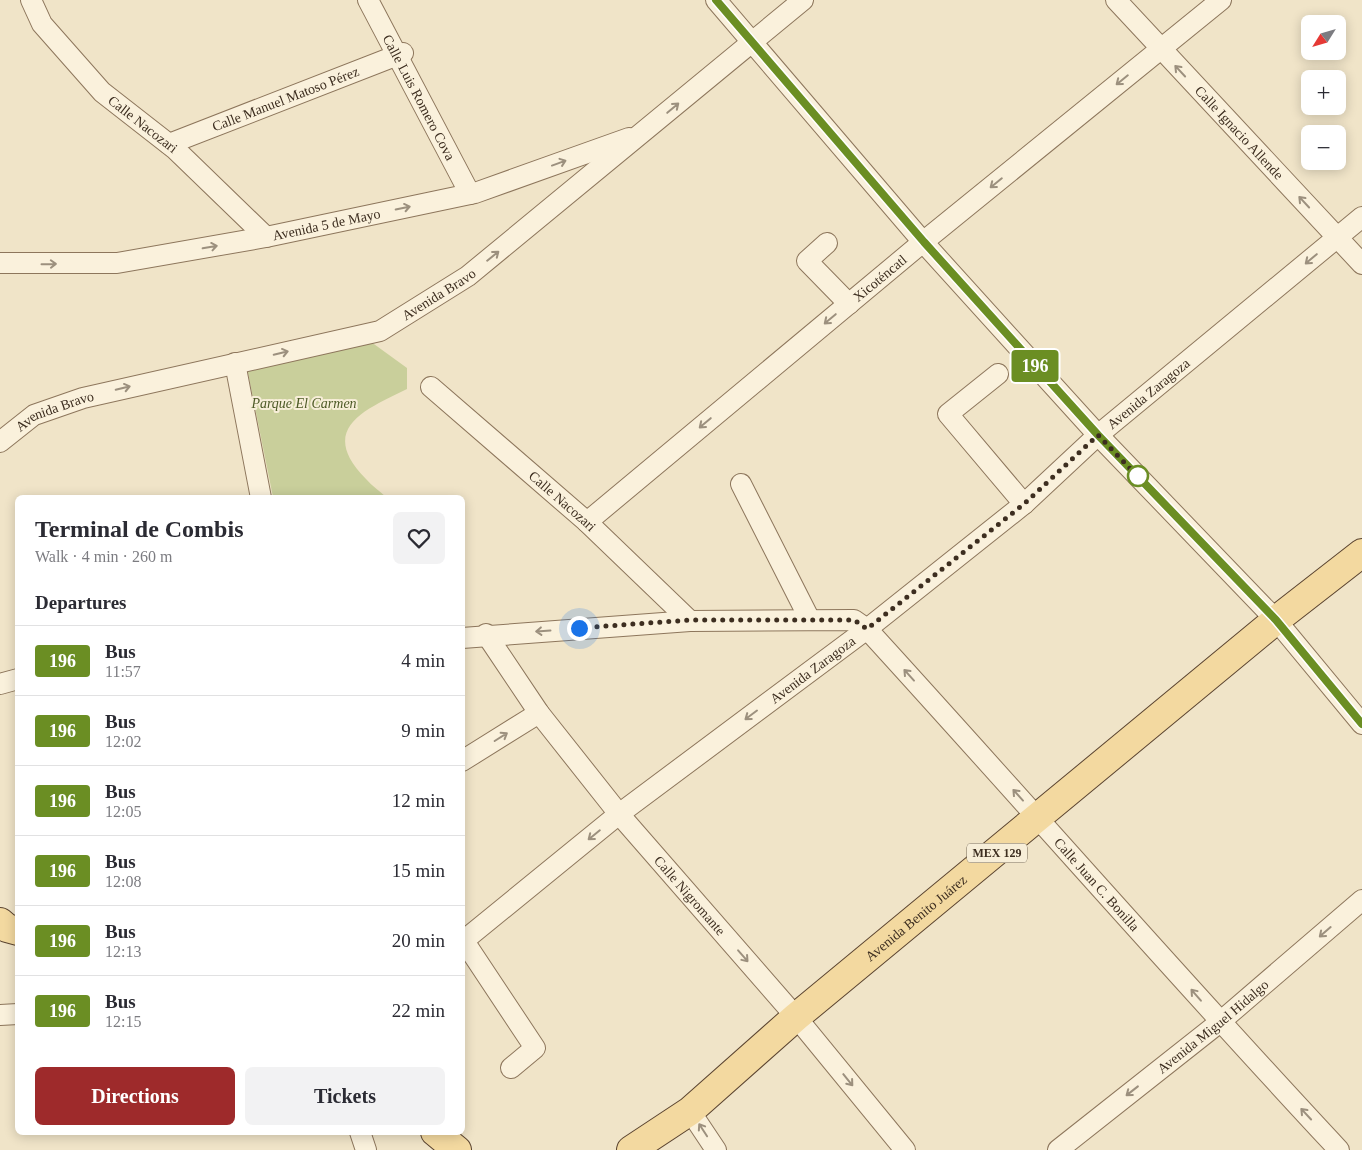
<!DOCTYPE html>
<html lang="en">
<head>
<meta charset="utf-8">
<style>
  :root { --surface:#fff; --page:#f2f2f3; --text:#2b2b33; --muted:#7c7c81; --line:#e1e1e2; --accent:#9e2a2b }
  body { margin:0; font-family:Georgia,serif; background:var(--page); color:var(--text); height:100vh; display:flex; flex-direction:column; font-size:19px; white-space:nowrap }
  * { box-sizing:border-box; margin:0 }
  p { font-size:16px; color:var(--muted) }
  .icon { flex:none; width:28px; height:28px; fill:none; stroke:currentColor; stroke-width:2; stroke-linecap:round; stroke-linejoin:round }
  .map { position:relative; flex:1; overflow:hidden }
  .details { position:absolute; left:15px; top:495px; width:450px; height:640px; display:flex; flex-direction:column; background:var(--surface); border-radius:8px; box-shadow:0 2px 12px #0003 }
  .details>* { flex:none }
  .badge { padding:0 10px; border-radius:4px; font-size:18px; line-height:32px }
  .needle { width:32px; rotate:233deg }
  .controls { position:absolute; left:1301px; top:15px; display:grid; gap:10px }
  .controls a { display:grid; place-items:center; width:45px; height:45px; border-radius:8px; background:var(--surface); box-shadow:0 2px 12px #0003; font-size:25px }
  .you { position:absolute; width:25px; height:25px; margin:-12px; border:4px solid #fff; border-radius:50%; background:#1a73e8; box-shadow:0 0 0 8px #1a73e833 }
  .map>.badge { position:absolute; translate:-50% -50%; box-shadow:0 0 0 2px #fff }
  h2 { padding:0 20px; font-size:19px; line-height:45px }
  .round { display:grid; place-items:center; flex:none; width:52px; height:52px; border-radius:8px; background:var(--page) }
  .summary { display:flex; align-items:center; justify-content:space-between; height:85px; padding:0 20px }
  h1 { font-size:24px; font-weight:700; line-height:38px }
  .primary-button { display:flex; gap:10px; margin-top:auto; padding:10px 20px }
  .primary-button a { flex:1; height:58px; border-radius:8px; background:var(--accent); color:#fff; font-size:20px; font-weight:700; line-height:58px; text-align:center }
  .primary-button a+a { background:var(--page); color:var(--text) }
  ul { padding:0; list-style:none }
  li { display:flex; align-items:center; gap:15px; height:70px; padding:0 20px; border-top:1px solid var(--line) }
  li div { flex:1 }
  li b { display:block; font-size:19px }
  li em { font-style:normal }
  li .badge { min-width:55px; font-weight:700; text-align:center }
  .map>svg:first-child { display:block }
  .green { fill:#c9cf9b }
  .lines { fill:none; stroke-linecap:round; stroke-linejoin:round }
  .street-casing { stroke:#8d765c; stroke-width:22 }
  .primary-casing { stroke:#5b4430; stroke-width:30 }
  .street { stroke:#faf1dc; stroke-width:20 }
  .primary { stroke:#f3d9a0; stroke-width:28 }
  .oneway { stroke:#9c907e }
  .line-casing { stroke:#fff; stroke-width:11 }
  .line { stroke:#6b8e23; stroke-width:8 }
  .walk { stroke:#3d2e20; stroke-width:5; stroke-dasharray:0 9 }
  .stop-dot { fill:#fff; stroke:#6b8e23; stroke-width:2.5 }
  .labels { text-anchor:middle; stroke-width:4; stroke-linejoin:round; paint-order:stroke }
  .shield { fill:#f7eed8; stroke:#756857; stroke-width:1 }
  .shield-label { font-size:12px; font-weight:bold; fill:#3d2e20 }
  .street-label { font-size:14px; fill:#3d2e20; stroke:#f7eed8 }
  .park-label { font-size:14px; font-style:italic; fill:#4d5a26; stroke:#f7eed8 }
</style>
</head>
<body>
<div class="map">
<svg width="1362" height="1150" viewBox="0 0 1362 1150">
  <rect width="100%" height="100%" fill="#f0e4c8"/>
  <path class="green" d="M367,339L407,368V389C364,410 317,429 366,479C372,486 380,491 386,497H273L246,363Z"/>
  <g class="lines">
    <g class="street-casing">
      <g id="street">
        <path id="s1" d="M31,0L42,24L102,92L175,149L266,237"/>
        <path id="s2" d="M368,0L470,194"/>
        <path d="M716,0L923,242L1098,435L1276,620L1362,724"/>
        <path id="s3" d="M1116,0L1362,264"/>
        <path id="s4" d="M169,144L403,53"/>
        <path d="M827,243L807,261L849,304"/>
        <path id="s5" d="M0,263H117L266,237L475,193L629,138"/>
        <path d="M235,363L261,498"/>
        <path d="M998,374L948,414L1024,504"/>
        <path id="s6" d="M431,387L587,522L690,621"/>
        <path id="s7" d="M0,442L34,415L83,398L380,331L468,276L803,0"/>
        <path d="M741,484L810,620"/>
        <path id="s8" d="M587,522L923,242L1221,0"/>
        <path id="s9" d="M486,634L539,713L619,814L796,1017L905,1150"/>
        <path id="s10" d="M462,638L690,621L854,620L867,629C1025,802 1179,979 1339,1150"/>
        <path d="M0,684L18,679"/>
        <path d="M462,761L539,713"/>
        <path d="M464,941L535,1048L511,1068"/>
        <path id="s11" d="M462,942L619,814L867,629L1024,504L1098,435L1362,217"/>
        <path d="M0,1015L18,1014"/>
        <path d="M690,1111L716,1150"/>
        <path d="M360,1132L366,1150"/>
        <path id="s12" d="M1058,1150L1220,1022L1362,900"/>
      </g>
    </g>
    <g class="primary-casing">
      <g id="primary">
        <path d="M0,922L7,928L18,931"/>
        <path d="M435,1132L457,1150"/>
        <path id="s13" d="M631,1150L690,1111L796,1017L1276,620L1362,553"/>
      </g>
    </g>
    <use href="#street" class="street"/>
    <use href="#primary" class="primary"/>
  </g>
  <defs><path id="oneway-shaft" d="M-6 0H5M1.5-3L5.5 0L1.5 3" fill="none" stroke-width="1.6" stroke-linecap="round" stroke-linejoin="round" transform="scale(1.25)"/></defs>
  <g class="oneway">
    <use href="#oneway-shaft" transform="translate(1180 71) rotate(-133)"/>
    <use href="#oneway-shaft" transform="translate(1122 80) rotate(141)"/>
    <use href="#oneway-shaft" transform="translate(673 108) rotate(-40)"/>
    <use href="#oneway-shaft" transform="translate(559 163) rotate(-20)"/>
    <use href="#oneway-shaft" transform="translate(996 183) rotate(141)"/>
    <use href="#oneway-shaft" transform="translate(1304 202) rotate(-133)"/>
    <use href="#oneway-shaft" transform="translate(403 208) rotate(-12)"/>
    <use href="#oneway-shaft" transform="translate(210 247) rotate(-10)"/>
    <use href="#oneway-shaft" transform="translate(493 256) rotate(-39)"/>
    <use href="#oneway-shaft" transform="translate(1311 259) rotate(140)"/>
    <use href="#oneway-shaft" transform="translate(49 264) rotate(-1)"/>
    <use href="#oneway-shaft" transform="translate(830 319) rotate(140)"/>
    <use href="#oneway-shaft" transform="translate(281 353) rotate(-13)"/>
    <use href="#oneway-shaft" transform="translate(123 388) rotate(-13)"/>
    <use href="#oneway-shaft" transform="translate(705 423) rotate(140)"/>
    <use href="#oneway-shaft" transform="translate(543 631) rotate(176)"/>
    <use href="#oneway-shaft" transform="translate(909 675) rotate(-132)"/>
    <use href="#oneway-shaft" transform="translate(751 715) rotate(143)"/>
    <use href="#oneway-shaft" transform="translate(501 737) rotate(-32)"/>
    <use href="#oneway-shaft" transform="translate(1018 795) rotate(-132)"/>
    <use href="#oneway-shaft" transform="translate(594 835) rotate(141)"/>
    <use href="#oneway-shaft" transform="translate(1325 932) rotate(139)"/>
    <use href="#oneway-shaft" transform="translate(743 956) rotate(49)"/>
    <use href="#oneway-shaft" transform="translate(1196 995) rotate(-131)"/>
    <use href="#oneway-shaft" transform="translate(848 1080) rotate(51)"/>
    <use href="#oneway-shaft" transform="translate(1132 1091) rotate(142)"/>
    <use href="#oneway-shaft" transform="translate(1306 1114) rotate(-133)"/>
    <use href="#oneway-shaft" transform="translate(703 1130) rotate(-123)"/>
  </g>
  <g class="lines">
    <g class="line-casing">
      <path id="line" d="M716,0L924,242L1098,435L1276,620L1362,724"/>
    </g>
    <use href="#line" class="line"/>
    <path class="walk" d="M579,628L690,620H854L867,629L1024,504L1098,435L1139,478L1138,476"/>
  </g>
  <circle class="stop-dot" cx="1138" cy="476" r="10"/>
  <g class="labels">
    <rect class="shield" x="967" y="843.5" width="60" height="19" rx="4"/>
    <g class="shield-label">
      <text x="997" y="857">MEX 129</text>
    </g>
    <g class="street-label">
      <text dy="5" stroke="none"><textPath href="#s2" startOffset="110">Calle Luis Romero Cova</textPath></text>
      <text dy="5" stroke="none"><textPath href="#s4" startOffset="125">Calle Manuel Matoso Pérez</textPath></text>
      <text dy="5" stroke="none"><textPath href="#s1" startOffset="169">Calle Nacozari</textPath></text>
      <text dy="5" stroke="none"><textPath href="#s3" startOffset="181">Calle Ignacio Allende</textPath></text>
      <text dy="5" stroke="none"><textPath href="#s5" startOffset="330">Avenida 5 de Mayo</textPath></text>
      <text dy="5" stroke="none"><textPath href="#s8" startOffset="381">Xicoténcatl</textPath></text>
      <text dy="5" stroke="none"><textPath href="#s7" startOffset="469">Avenida Bravo</textPath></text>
      <text dy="5" stroke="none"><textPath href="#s11" startOffset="879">Avenida Zaragoza</textPath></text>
      <text dy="5" stroke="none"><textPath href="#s7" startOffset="64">Avenida Bravo</textPath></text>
      <text dy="5" stroke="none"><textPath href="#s6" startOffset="174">Calle Nacozari</textPath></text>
      <text dy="5" stroke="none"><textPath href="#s11" startOffset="444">Avenida Zaragoza</textPath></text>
      <text dy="5" stroke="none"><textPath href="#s10" startOffset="752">Calle Juan C. Bonilla</textPath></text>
      <text dy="5" stroke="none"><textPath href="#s9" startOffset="332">Calle Nigromante</textPath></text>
      <text dy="5" stroke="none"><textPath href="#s13" startOffset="368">Avenida Benito Juárez</textPath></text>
      <text dy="5" stroke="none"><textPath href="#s12" startOffset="198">Avenida Miguel Hidalgo</textPath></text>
    </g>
    <g class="park-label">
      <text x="304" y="408">Parque El Carmen</text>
    </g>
  </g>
</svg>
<div class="controls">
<a><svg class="needle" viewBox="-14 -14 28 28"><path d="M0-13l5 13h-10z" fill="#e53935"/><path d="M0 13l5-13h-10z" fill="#7c7c81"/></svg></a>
<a>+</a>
<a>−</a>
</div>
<div class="you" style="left:579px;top:628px"></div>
<b class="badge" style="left:1035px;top:366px;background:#6b8e23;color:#fff">196</b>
<section class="details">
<div class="summary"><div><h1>Terminal de Combis</h1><p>Walk · 4 min · 260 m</p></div><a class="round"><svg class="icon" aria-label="heart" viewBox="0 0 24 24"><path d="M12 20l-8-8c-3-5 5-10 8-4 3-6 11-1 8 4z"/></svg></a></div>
<h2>Departures</h2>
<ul>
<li><span class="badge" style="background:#6b8e23;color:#fff">196</span><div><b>Bus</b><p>11:57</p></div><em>4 min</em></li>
<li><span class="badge" style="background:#6b8e23;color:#fff">196</span><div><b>Bus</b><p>12:02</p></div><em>9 min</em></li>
<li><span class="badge" style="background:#6b8e23;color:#fff">196</span><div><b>Bus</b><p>12:05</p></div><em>12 min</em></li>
<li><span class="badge" style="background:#6b8e23;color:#fff">196</span><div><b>Bus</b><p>12:08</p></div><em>15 min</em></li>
<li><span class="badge" style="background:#6b8e23;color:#fff">196</span><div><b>Bus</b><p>12:13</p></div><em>20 min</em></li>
<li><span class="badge" style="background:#6b8e23;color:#fff">196</span><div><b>Bus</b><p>12:15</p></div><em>22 min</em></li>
</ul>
<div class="primary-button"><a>Directions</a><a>Tickets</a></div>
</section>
</div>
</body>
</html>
